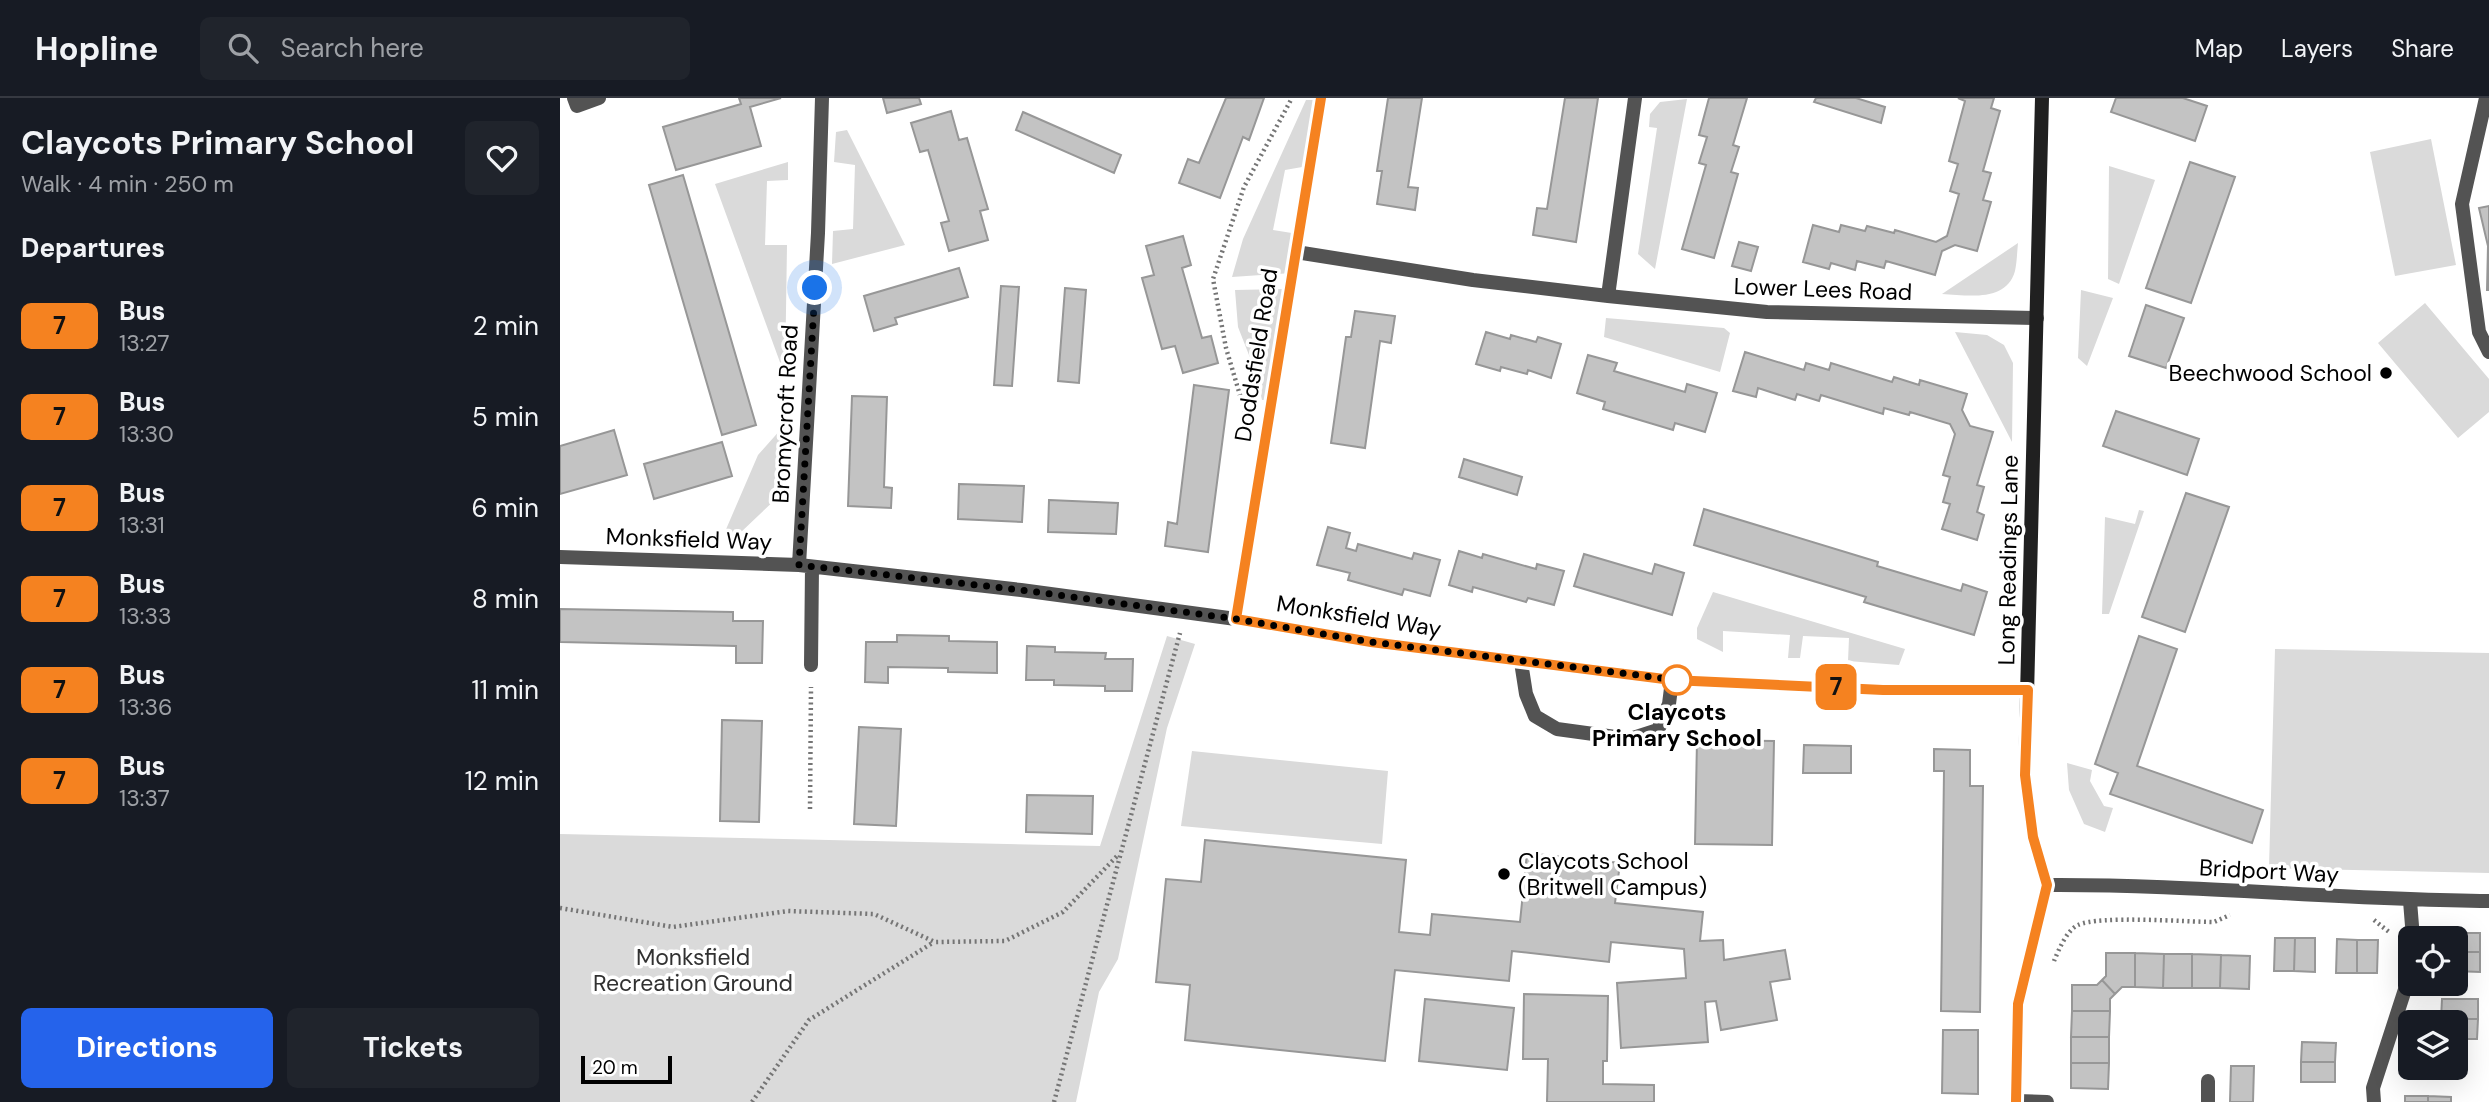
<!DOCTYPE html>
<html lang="en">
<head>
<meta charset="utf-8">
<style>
  :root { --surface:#171b24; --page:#20242c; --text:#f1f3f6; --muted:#9ea1a6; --line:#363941; --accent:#2563eb }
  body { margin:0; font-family:"DM Sans",sans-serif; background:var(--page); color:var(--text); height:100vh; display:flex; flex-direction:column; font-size:26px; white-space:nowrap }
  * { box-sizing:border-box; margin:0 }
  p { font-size:23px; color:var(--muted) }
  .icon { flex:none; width:38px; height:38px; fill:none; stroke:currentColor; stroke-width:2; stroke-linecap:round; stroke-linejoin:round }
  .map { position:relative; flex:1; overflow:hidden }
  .details { display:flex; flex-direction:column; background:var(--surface); width:560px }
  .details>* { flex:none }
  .badge { padding:0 14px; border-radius:10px; font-size:24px; line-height:46px }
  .controls { position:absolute; left:1838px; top:828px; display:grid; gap:14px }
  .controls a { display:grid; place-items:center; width:70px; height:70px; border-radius:10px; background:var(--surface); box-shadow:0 7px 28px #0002; font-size:35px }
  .scale { position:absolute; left:21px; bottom:18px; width:91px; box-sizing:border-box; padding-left:7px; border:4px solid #000; border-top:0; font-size:19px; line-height:24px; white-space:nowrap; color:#000; -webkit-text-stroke:5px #fff; paint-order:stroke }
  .you { position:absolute; width:35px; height:35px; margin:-18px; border:5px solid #fff; border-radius:50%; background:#1a73e8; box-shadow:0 0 0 10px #1a73e833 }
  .map>.badge { position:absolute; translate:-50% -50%; box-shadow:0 0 0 4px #fff }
  h2 { padding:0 21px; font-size:26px; line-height:63px }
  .round { display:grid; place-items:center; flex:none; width:74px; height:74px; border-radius:10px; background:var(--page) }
  .headline { display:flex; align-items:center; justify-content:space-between; height:119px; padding:0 21px }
  h1 { font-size:33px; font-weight:700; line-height:52px }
  .primary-button { display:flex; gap:14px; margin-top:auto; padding:14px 21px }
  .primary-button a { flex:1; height:80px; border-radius:10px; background:var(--accent); color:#fff; font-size:28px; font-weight:700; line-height:80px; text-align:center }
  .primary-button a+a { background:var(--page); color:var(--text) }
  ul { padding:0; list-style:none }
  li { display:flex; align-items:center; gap:21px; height:91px; padding:0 21px }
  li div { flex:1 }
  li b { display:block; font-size:26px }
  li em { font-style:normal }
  li .badge { min-width:77px; font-weight:700; text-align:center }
  header { display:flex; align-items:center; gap:42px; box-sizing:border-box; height:98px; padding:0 35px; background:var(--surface); border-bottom:2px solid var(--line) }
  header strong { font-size:33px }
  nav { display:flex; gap:38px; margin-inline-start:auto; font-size:24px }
  .search { width:490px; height:63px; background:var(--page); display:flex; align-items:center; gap:18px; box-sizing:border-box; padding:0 24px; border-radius:10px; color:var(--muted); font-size:26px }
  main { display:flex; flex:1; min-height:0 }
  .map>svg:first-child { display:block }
  .green { fill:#dadada }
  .building { fill:#c3c3c3; stroke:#979797; stroke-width:2 }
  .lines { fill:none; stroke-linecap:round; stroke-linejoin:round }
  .path { stroke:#757575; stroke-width:4.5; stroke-dasharray:2 3.5; stroke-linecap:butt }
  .lane { stroke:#535353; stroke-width:14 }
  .street { stroke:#535353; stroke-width:14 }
  .secondary { stroke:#202020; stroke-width:14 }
  .line-casing { stroke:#fff; stroke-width:16 }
  .line { stroke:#f58220; stroke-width:10 }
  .walk { stroke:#000; stroke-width:7; stroke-dasharray:0 12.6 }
  .poi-dot { fill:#000; stroke:#fff; stroke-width:2.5 }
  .stop-dot { fill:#fff; stroke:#f58220; stroke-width:3.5 }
  .labels { text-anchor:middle; stroke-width:7; stroke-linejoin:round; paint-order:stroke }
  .street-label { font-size:23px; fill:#000; stroke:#fff }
  .poi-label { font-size:23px; fill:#000; stroke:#fff; text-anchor:end }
  .stop-label { font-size:23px; font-weight:bold; fill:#000; stroke:#fff }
  .park-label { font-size:23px; fill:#313131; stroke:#fff }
</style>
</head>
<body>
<header>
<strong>Hopline</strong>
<div class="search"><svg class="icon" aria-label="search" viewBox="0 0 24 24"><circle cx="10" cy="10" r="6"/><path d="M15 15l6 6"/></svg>Search here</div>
<nav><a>Map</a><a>Layers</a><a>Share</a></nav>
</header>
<main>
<section class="details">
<div class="headline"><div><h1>Claycots Primary School</h1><p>Walk · 4 min · 250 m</p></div><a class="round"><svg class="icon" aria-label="heart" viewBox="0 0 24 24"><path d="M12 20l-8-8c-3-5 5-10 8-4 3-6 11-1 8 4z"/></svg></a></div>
<h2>Departures</h2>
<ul>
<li><span class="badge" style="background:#f58220;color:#111">7</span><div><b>Bus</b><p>13:27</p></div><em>2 min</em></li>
<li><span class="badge" style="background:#f58220;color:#111">7</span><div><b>Bus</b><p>13:30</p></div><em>5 min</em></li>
<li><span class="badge" style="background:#f58220;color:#111">7</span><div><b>Bus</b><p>13:31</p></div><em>6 min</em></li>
<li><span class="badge" style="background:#f58220;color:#111">7</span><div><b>Bus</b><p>13:33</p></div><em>8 min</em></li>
<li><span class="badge" style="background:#f58220;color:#111">7</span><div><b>Bus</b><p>13:36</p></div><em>11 min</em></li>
<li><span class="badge" style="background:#f58220;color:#111">7</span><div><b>Bus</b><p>13:37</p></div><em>12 min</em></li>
</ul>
<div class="primary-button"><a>Directions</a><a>Tickets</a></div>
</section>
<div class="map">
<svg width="1929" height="1004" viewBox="0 0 1929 1004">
  <rect width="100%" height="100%" fill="#fff"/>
  <path class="green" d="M1127,1L1095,171L1078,156L1097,30L1089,29L1090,16L1100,4Z
    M746,2H755L748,68L725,72L713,132L738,136L732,175L672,179L683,141Z
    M287,32L345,147L272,166L273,133L293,131L295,67L274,64L276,34Z
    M1871,41L1896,167L1835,178L1810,54Z
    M228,64V82L207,83L205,147H227L225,278L155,86Z
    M1549,68L1595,82L1559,186L1548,181Z
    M1458,145C1457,154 1457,164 1455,173C1446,205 1407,197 1382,196Z
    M727,191L712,302H702L696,275L678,229L675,192Z
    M1521,192L1553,200L1527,268L1518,260Z
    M1865,205L1929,281V314L1898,340L1818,245Z
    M1046,220L1164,230L1170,235L1160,274L1044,239Z
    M1395,234L1427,237L1444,247L1453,265L1452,344Z
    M222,330L220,397L179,436H164L198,357Z
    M1579,412L1584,413L1549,516H1542L1545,419L1575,426Z
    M1153,494L1345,551L1339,567L1288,563L1289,540L1243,538L1240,560H1228L1230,537L1163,533V554L1137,541V530Z
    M607,538L635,546L607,630L558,861L539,894L516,1004H0V736L540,748Z
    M1715,551L1929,555V775L1709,770Z
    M632,653L828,673L822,746L621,728Z
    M1507,665L1532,672L1530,683L1544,708L1553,710L1545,734L1524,726L1509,692Z"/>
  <path class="building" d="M179,0H221L190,9L201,48L116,72L103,29L181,6Z
    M323,0H359L361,6L327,15Z
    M666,0H704L689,42L683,39L660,100L619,85L628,61L639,65Z
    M828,0H862L848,89L858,90L855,112L817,106L822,73H817Z
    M1005,0H1038L1016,144L973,137L977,110L987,111Z
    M1149,0H1187L1173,47L1179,49L1171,74L1178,76L1154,160L1122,151L1146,67L1139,65L1147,39L1139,37Z
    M1256,0H1296L1325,9L1321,25L1254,4Z
    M1398,0H1434L1431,10L1440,13L1423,73L1431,75L1423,102L1431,104L1417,153L1395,147L1382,153L1375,177L1326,163L1324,170L1297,163L1295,172L1271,165L1269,171L1243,164L1253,127L1279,134L1281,127L1305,133L1307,128L1334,135L1335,132L1376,144L1387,138L1399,96L1390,93L1398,66L1389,63L1405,3Z
    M1556,0H1623L1647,8L1635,43L1551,14Z
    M391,13L399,42L407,40L428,111L420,113L428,142L389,153L381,125L389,123L368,52L360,54L351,25Z
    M463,14L561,57L554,75L456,32Z
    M1630,64L1675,79L1631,205L1586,190Z
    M123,77L196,327L162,337L89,87Z
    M1929,108V192H1927L1928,148L1919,110Z
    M623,138L631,167L622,170L642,240L651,238L658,265L623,275L615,248L602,251L582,180L594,177L586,148Z
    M1179,144L1198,149L1191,173L1172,168Z
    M399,170L408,199L335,220L337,226L314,233L304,198Z
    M441,188L459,189L452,288L434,287Z
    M505,190L526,192L519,285L498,283Z
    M1586,207L1624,220L1606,270L1569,258Z
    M795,213L835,218L831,245L820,243L805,350L771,345L786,239H791Z
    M926,234L950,241L951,237L976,244L978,239L1001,246L991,280L968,272L967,276L941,269L940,273L916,266Z
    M1185,254L1244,272L1246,265L1269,272L1271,265L1332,284L1334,279L1359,287L1360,282L1407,296L1402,312L1410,328L1433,334L1417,387L1424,389L1417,414L1424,417L1417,442L1382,431L1390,406L1383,404L1390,379L1383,377L1395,336L1390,326L1350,314L1349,317L1324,310L1323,316L1261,297L1259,303L1237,296L1235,302L1198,290L1196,299L1173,293Z
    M1028,257L1057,265L1054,273L1125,294L1127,286L1157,295L1145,334L1115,325L1113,332L1043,311L1045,304L1017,295Z
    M634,287L669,292L648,454L605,448L608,424L617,426Z
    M292,298L327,299L324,389L332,390L331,410L288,408Z
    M1556,313L1639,341L1627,377L1543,348Z
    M54,332L67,377L0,396V348Z
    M162,344L172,378L94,401L84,366Z
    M904,361L962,379L957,397L899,379Z
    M399,386L464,388L462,424L398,421Z
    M1626,395L1669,409L1625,534L1582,519Z
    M489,402L558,405L556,436L488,434Z
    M1144,411L1318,464L1317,468L1401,493L1403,486L1427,494L1414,537L1304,504L1306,499L1134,447Z
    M768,429L790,435L786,450L796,453L798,446L852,461L854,455L880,462L870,498L844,491L842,497L788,482L790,475L757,467Z
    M899,453L922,460L923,456L976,471L977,466L1004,473L994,507L968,500L966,504L913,489L912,494L889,487Z
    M1024,456L1092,476L1095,466L1124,475L1112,517L1014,488Z
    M0,511L173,514V523H203L202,565H176V548L0,544Z
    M337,537L389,538V543L437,544V575L388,574V570L328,569V585L305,584L306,544H337Z
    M1579,538L1617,551L1577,668L1703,712L1692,745L1550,696L1558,675L1535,666Z
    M467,548L495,549V554L546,555L545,561H573L572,593H545V588L494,587V582H466Z
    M162,622L202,623L199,724L160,723Z
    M299,629L341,631L336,728L294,726Z
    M1137,642L1214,643L1212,747L1135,746Z
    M1244,647L1291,648V675H1243Z
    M1374,651L1410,652V688H1423L1420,914L1381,913L1384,673H1374Z
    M467,697L533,698L532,736L466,734Z
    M645,742L846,762L839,834L870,837L872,816L960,824L967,755L1060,765L1055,805L1143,814L1140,843L1163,842L1164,862L1225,852L1230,881L1210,884L1217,922L1161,932L1156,903L1145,904L1148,944L1061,950L1057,885L1126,880L1124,851L1051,844L1049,864L952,853L949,883L835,872L825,963L625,942L630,887L596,884L606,781L641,784Z
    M1888,835H1920V854H1895V840H1888Z
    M1715,840H1735L1734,873H1714Z
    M1735,840H1755V874L1734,873Z
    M1777,841L1797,842V875H1776Z
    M1797,842H1818L1817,875H1797Z
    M1895,854H1920V874L1895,873Z
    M1546,855H1575V889H1562L1555,896L1542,882L1546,878Z
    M1575,855L1604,856L1603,890L1575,889Z
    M1604,856H1632V890H1603Z
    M1632,856L1661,857L1660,890H1632Z
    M1661,857L1690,858L1689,891L1660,890Z
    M1542,882L1555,896L1550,901V913H1512V887H1537Z
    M964,896L1048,898L1047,963H1043V986L1094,987V1004H987L988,961H963Z
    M865,901L954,910L947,972L859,963Z
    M1882,901H1918V921H1881Z
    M1512,913H1550L1549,939H1511Z
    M1881,921H1918L1917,941H1895V924H1881Z
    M1383,932H1418V996L1382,995Z
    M1511,939H1549V965H1511Z
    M1742,944L1776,945L1775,964H1741Z
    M1741,964H1775V984H1741Z
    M1511,965H1549L1548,991L1511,990Z
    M1671,968H1694L1693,1004H1670Z
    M1845,998H1868V1004H1845Z
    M1868,998L1891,999V1004H1868Z"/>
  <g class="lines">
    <path class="path" d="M685,314L666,250L653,181L684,89L732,0
      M250,711L251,589
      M0,810L113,829L228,813L314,816L375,844L445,843L503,814L559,756
      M1814,822L1829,834
      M1494,863C1499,851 1507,832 1518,827C1539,817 1627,824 1654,824L1670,817
      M192,1004L249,922L374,844
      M494,1004L620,535"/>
    <path class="lane" d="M1926,0L1902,106L1919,234L1929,254
      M961,564L966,596L975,618L997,631L1070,641L1098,632L1109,606L1112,582
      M1648,983V1004
      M1456,1003L1487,1004"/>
    <path class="street" d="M14,0L17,8L39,0
      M736,154L913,182L1048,198L1207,214L1477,220
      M1048,198L1075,0
      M0,459L239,467L461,492L676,521L811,544L1112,582L1323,592H1468
      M239,467L258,135L262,0
      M676,521L761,0
      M251,567L252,469
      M1487,787C1634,786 1781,802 1929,803
      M1850,803L1853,840
      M1814,1004L1813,990L1850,876"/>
    <path class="secondary" d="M1456,1004L1458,907L1487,787L1473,739L1465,677L1482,0"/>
  </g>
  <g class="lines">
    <g class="line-casing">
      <path id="line" d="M761,0L676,521L811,544L1112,582L1323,592H1468L1465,677L1473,739L1487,787L1458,906L1456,1004"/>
    </g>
    <use href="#line" class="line"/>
    <path class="walk" d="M255,190L239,467L461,492L676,521L811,544L1117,582"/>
  </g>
  <g class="poi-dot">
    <circle cx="1826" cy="275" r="7"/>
    <circle cx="944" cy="776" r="7"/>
  </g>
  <circle class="stop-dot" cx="1117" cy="582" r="14"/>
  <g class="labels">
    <g class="street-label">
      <text transform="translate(1263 191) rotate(2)" y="8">Lower Lees Road</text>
      <text transform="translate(696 257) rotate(-81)" y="8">Doddsfield Road</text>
      <text transform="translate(225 316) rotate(-87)" y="8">Bromycroft Road</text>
      <text transform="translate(129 441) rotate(2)" y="8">Monksfield Way</text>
      <text transform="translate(1448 462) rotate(-89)" y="8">Long Readings Lane</text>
      <text transform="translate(799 518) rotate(9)" y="8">Monksfield Way</text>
      <text transform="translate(1709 773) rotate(3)" y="8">Bridport Way</text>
    </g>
    <g class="poi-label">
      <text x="1812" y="283">Beechwood School</text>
      <text x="958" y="771" text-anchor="start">Claycots School<tspan x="958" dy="26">(Britwell Campus)</tspan></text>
    </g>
    <g class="stop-label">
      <text x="1117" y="622">Claycots<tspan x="1117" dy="26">Primary School</tspan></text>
    </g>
    <g class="park-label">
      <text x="133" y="867">Monksfield<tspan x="133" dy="26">Recreation Ground</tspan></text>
    </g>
  </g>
</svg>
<div class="controls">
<a><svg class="icon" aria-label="locate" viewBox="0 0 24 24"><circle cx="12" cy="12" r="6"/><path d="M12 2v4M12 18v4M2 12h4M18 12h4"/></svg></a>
<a><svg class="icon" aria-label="layers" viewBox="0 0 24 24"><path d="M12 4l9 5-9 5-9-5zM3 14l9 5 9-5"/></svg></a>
</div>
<div class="scale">20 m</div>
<div class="you" style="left:255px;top:190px"></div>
<b class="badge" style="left:1276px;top:589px;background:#f58220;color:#111">7</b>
</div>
</main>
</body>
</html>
